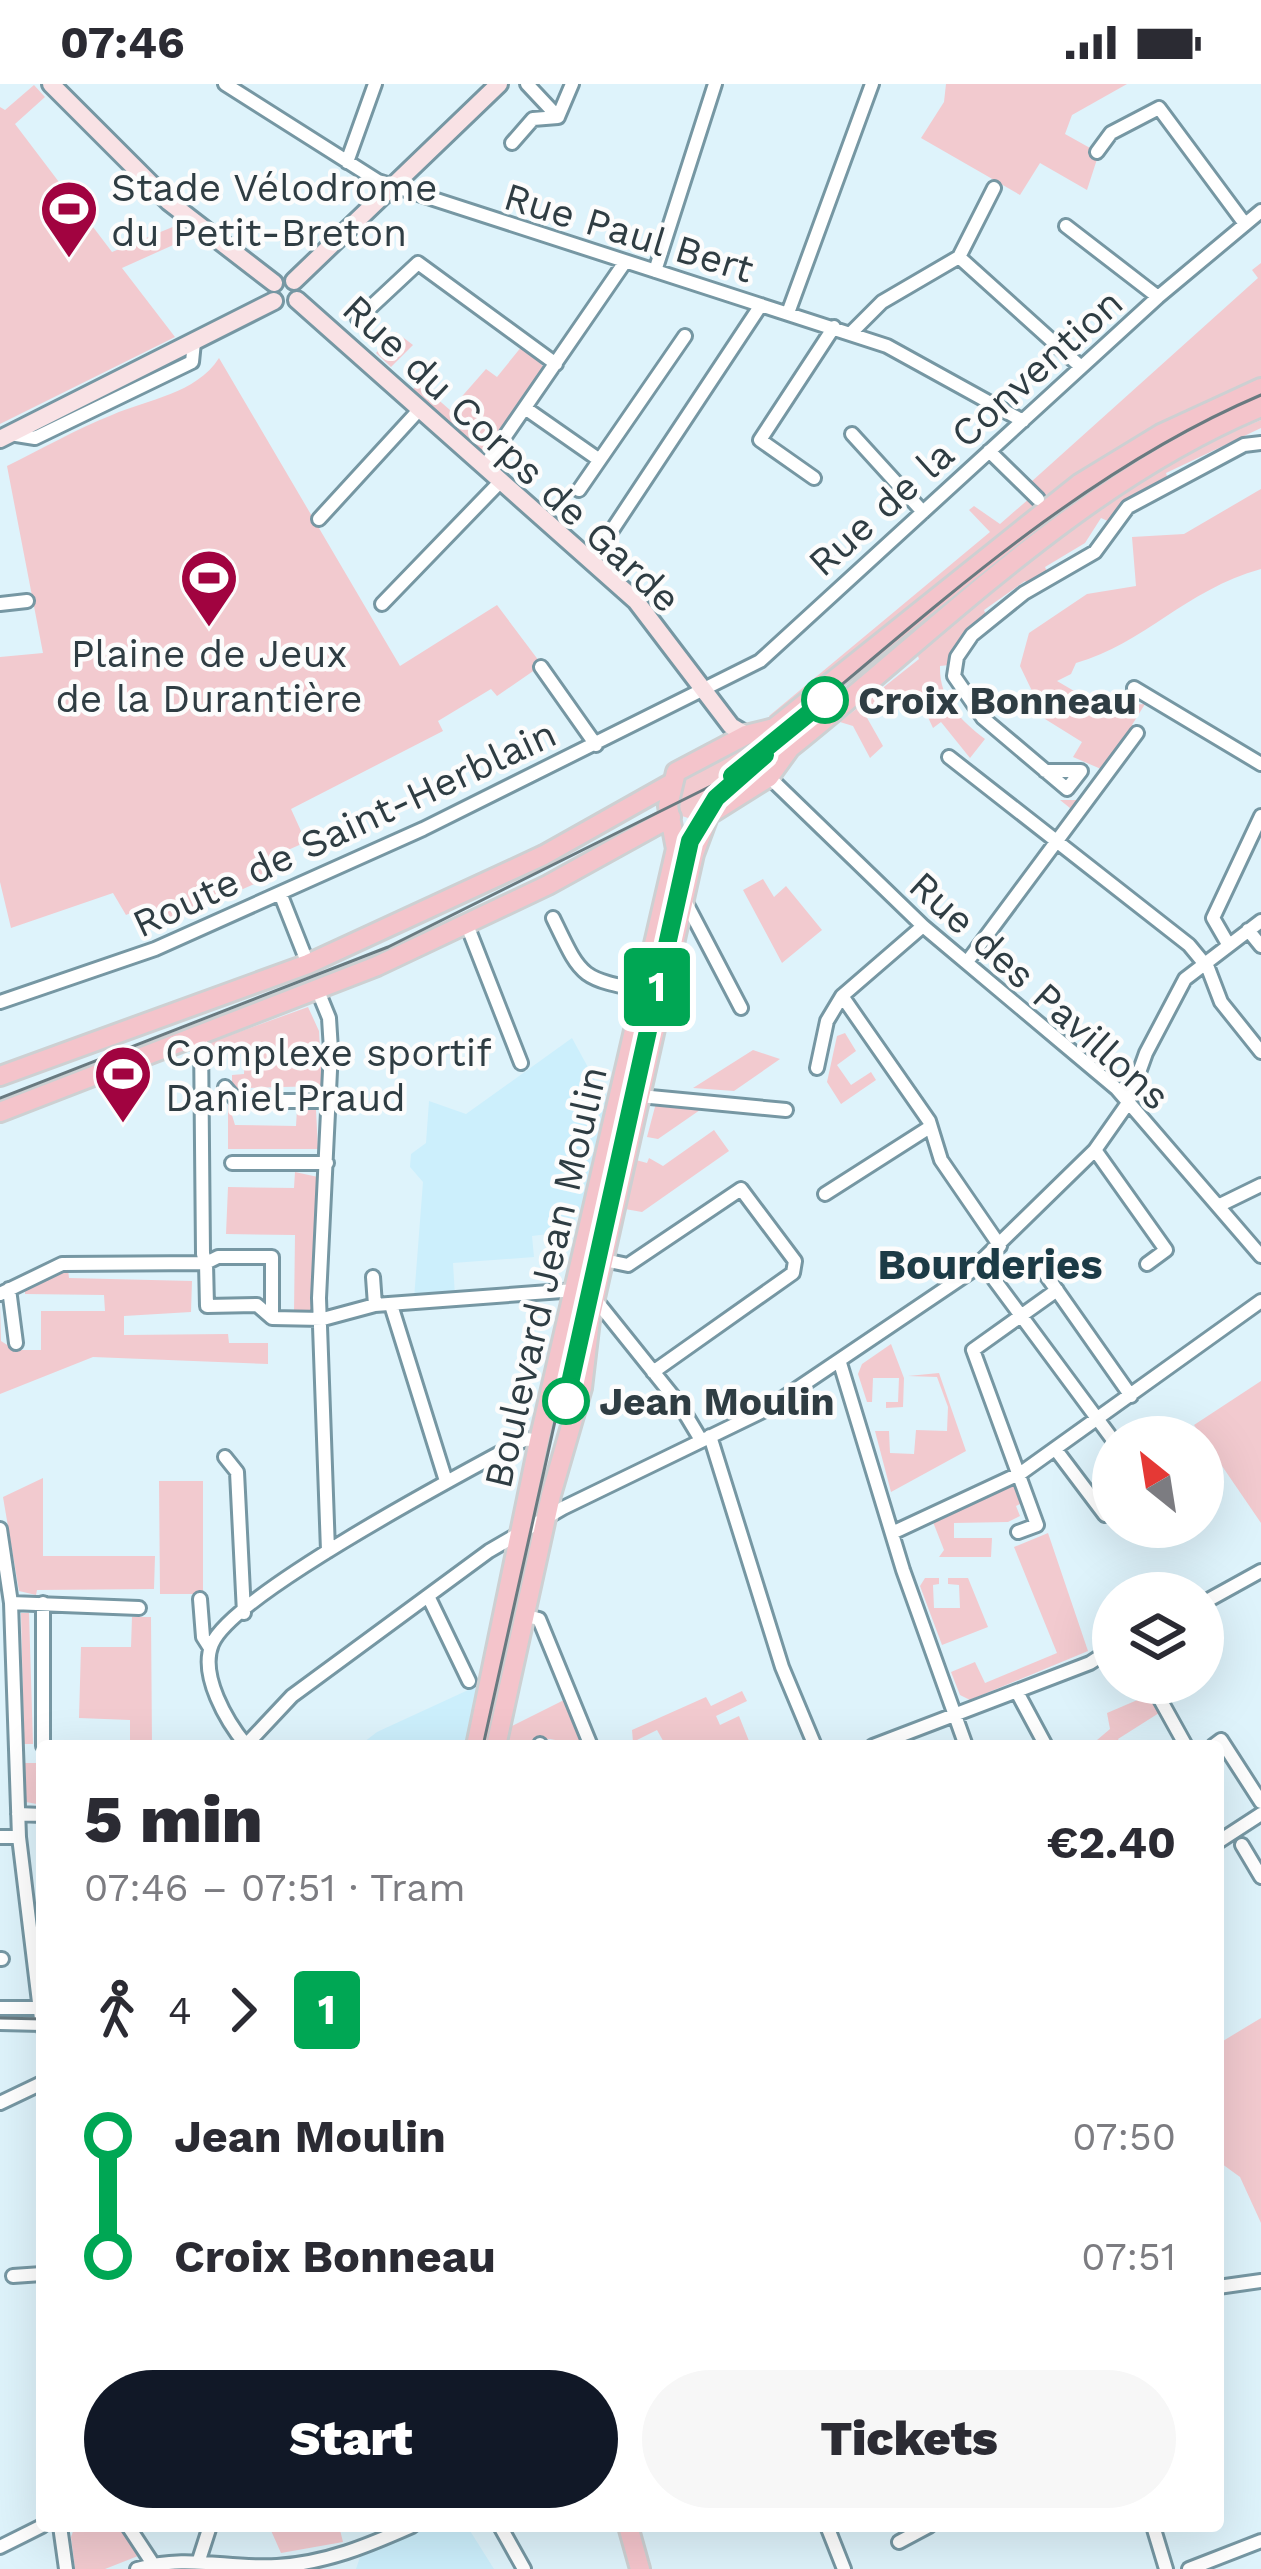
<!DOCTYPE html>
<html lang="en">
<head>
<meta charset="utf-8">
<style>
  :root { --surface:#fff; --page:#f7f7f7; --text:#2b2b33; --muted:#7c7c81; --accent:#111827 }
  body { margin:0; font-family:"Work Sans",sans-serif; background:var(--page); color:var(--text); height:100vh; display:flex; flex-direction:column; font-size:45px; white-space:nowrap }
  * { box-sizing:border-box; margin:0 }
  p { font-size:39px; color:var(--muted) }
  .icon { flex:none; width:66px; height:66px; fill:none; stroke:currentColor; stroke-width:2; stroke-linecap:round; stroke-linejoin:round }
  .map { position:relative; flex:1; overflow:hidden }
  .sheet { position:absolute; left:36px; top:1656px; width:1188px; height:792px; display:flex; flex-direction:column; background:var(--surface); border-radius:12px; box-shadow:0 12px 48px #0002 }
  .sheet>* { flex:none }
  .badge { padding:0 24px; border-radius:9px; font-size:42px; line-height:78px }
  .needle { width:78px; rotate:330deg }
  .controls { position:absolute; left:1092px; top:1332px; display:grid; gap:24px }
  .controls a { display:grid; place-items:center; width:132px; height:132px; border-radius:50%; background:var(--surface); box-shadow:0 12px 48px #0002; font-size:60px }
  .map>.badge { position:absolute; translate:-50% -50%; box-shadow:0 0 0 6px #fff }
  .legs { display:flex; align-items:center; gap:18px; height:132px; padding:0 48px; font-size:39px }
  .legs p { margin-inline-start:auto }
  .headline { display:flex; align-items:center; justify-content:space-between; height:204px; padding:0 48px }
  h1 { font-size:66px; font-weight:800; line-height:90px }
  .button { display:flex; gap:24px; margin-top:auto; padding:24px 48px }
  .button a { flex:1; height:138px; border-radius:72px; background:var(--accent); color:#fff; font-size:48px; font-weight:800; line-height:138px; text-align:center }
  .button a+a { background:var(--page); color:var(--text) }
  ul { padding:0 48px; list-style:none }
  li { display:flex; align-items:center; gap:42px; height:120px; font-size:45px }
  li i { display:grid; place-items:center; width:18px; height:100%; margin:0 15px; background:currentColor }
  li i::after { content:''; width:30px; height:30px; margin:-15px; border:9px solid; border-radius:50%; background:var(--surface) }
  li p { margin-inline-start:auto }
  li:first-child i { background:linear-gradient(#0000 50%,currentColor 0) }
  li:last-child i { background:linear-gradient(currentColor 50%,#0000 0) }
  .status { display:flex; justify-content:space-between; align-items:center; height:84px; padding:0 60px; background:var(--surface); direction:ltr }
  .status svg { height:33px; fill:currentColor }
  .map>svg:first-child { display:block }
  .built { fill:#cceffc }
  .green { fill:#f2cacf }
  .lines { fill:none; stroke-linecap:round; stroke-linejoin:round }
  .street-casing { stroke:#7697a3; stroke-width:18 }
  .secondary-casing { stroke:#7697a3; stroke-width:22 }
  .primary-casing { stroke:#cdd0d2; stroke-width:24 }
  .street { stroke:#fff; stroke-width:12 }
  .secondary { stroke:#f9e2e5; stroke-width:16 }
  .primary { stroke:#f4c4cb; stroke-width:18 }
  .tram { stroke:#697a80; stroke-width:3 }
  .line-1-casing { stroke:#fff; stroke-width:27 }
  .line-1 { stroke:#00a754; stroke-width:18 }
  .stop-1-dot { fill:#fff; stroke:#00a754; stroke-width:6 }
  .labels { text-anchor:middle; stroke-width:9; stroke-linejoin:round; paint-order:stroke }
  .poi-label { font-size:39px; fill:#2f3d43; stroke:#fcfcfc; text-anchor:start }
  .street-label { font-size:39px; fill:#2f3d43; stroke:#fcfcfc }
  .stop-label { font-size:39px; font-weight:bold; fill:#2f3d43; stroke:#fcfcfc; text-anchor:start }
  .neighbourhood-label { font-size:42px; font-weight:bold; fill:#1c3b46; stroke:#fcfcfc }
</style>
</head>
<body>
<div class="status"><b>07:46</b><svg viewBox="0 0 49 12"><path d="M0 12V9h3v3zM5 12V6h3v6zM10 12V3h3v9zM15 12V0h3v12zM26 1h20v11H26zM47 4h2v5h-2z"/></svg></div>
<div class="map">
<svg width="1261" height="2485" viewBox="0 0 1261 2485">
  <rect width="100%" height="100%" fill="#def3fb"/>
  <path class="built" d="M572,954L602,1009L610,1012L583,1127L577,1126L573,1147L532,1152L534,1173L453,1179L455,1212L414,1215L423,1098L410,1083L411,1070L426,1059L429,1017L466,1030Z
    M479,1601L465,1662H359L377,1648Z
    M429,2442H467L494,2485H356L360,2473Z"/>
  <path class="green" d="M946,0H1127L1072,31L1065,50L1099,69L1087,106L1040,79L1020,111L921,54L944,18Z
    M34,1L45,13L15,40L112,168L175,142L191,153L122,184L175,253L0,340V23L5,26Z
    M1261,179V296L1170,338L774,638L769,632L990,448L969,426L974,422L1000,440L1038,407L1031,398L1258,194L1252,186Z
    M396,248L413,261L391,283L376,269Z
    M522,262L546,285L485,370L413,305L419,299L450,326L486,285L497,293Z
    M219,274L400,582L497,521L542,581L497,612L491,605L438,637L443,647L291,725L306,758L288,766L295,782L150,846L140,825L126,831L113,809L11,844L0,798V573L43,569L7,382C42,365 76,345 112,331C148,315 196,310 219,274Z
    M1261,336V344L1166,389L1168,395L1127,418L1110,438L1101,434L1085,459L1045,483L1048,490L1029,501L1025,497L984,526L986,531L960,553L949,581L940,582C939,615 960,636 985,655L970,674L941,638L933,644L925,627L919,630L907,615L890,628L883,618L866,632L883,662L870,674L853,642L840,638L919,575L917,569C1023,483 1132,386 1261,336Z
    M1261,405V485C1185,506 1144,560 1076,579L1071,590L1057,597L1117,632L1127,621L1145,620L1132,641L1136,646L1075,728L1060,716H1078L1101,685L1073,673L1082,658L1045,635L1027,611L1032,607L1020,582L1029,549L1087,510L1136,502L1132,453L1184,450Z
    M757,655L770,669L764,689L691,735L679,731L675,725L683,690Z
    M763,795L774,813L786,802L822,846L782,879L743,806Z
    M308,923L319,947L322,1002L248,1004L243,1012L232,999V991L244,990L245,964L212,963L211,958Z
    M845,949L856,967L837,981L851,1001L871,988L876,996L841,1020L827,998L837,952Z
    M753,966L780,975L734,1007L693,1004Z
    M228,1018L235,1041L296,1042L297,1025L316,1026L318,1065H228Z
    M656,1019L697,1022L700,1026L658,1055L647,1053Z
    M714,1046L729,1067L642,1128L625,1125L636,1076L647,1079L649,1074L663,1082Z
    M295,1088L318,1093L311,1228H294L295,1151L226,1150L228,1103L294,1104Z
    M68,1185L69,1194L192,1197L191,1228L124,1232V1251L228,1250L229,1259H268V1280L93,1273L0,1310V1220L1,1257L15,1266H41V1227H105L104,1211L25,1210V1203Z
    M891,1260L904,1294L903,1323L886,1324V1318H898L899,1294H873L872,1318H867L858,1290L862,1280Z
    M939,1289L966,1367L891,1408L875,1347H889L890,1369L914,1370L916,1346L947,1347L948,1323L937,1293L908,1292Z
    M1261,1297V1439L1194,1341Z
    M43,1394V1472H155L154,1505L37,1506L36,1511L19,1507L3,1413Z
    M159,1397H203V1510H160Z
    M1015,1399L1024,1418L1016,1422L1020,1432L1008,1438L954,1439V1454H992L991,1473H939L944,1466L933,1438Z
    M1048,1449L1088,1567L970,1616L960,1611L951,1588L975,1578L985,1599L1057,1569L1014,1463Z
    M526,1460L537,1462L496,1642L485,1640Z
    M925,1494H939V1500L933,1501L934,1524H960L959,1501L948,1500V1494H968L988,1543L942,1561L920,1502Z
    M21,1529H29L33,1660H24Z
    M132,1533H151L152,1662H130V1636L79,1634L81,1563H131Z
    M742,1607L747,1617L716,1632L720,1641L739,1632L751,1662H666L657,1646L633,1658L632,1646L706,1613L711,1622Z
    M1149,1611L1159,1629L1118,1655L1122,1662H1090L1110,1645L1107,1629Z
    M568,1614L587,1662L550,1655L503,1662L506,1645Z
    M25,1679H42V1721L26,1718Z
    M1261,1934V2139L1240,2093L1218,2077V1960Z
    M75,2442L120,2445L138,2472L105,2485H75L71,2453Z
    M269,2442H339L343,2458L281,2469Z"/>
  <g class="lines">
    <g class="street-casing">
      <path id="street" d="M225,0L378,97L887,262L1023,337
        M527,0L558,33
        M512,59L533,35L558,33L572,0
        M1097,68L1111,49L1159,24L1245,140
        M347,78L375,0
        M1066,142L1158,213
        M959,173L1081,283
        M655,187L715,0
        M788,229L872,0
        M358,235L418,179L556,280
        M851,249L882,218L959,173L994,104
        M525,324L598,375
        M10,350L35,354L192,278L194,258
        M852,350L923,428
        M989,367L1038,415
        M484,383L625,178
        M814,394L760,356L834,243
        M579,406L685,252
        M319,435L419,326
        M591,478L761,221
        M0,520L27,517
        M382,520L500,398
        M541,583L596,661
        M1134,604L1261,680
        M949,673L1189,861L1208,884L1221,918L1261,968
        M1045,687H1081L1067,705L983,634L954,592L957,573L972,551L1024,509L1095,468L1128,423L1244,361L1261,359
        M769,693L923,842L1117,1005L1261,1172
        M280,809L308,880
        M684,815L741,924
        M553,834C582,894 579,894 645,907
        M467,841L521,979
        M1248,846L1261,862
        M1228,860L1213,834L1261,732
        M967,878L1137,649
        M318,907L329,934L331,966L319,1214L328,1467
        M842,912L929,1037L941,1076L1000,1162
        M0,918L155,865L423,745L760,577L1158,213L1261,127
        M201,952L203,1170L206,1179L218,1173H272V1234
        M817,984L827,937L842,912L923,842
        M225,1003L237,1017H330
        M640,1012L786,1026
        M1095,1066L1166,1166L1147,1180
        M232,1079H327
        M825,1110L930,1043
        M1218,1122L1261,1101
        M604,1176L628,1181L741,1105L795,1177L793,1189L653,1288
        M982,1179L1113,1356
        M1044,1188L1131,1312
        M373,1193L375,1221
        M9,1205L16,1259
        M0,1210L62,1180L206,1179L207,1222L257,1221L272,1234L323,1235L375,1221L576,1206
        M595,1215L680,1321L701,1356
        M391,1221L446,1397
        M840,1279L903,1486L966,1662
        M710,1352L782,1583L815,1662
        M1056,1366L1105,1431
        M225,1373L237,1388L244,1529
        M0,1445L11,1519L19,1753L42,1943
        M1018,1448L1037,1441L973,1266L1057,1206
        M892,1449L1021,1389L1261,1217
        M429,1514L469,1597
        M200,1515L203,1553L210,1564
        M11,1519L139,1524
        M1203,1519L1261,1487
        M526,1532L539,1535L591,1662
        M1017,1608L1046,1662
        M1156,1608L1186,1662
        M246,1661C227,1638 199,1591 212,1560C233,1510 470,1385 526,1355L539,1357
        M43,1662V1519
        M245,1662L292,1612L489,1467L563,1424L767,1325L970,1188L1095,1066L1128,1019L1146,969L1185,895L1261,837
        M540,1662V1660
        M873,1662L1090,1579L1113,1564
        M1213,1662L1221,1656L1261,1718
        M18,1730L42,1731
        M0,1753H19
        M1218,1758L1261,1730
        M1242,1761L1261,1793
        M0,1875H2
        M0,1924H42
        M0,1939L42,1940
        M0,2019L42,1999
        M13,2192L42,2190
        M1218,2203L1261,2197
        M60,2442L66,2485
        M128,2442L153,2480
        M500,2442L524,2485
        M827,2442L844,2485
        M1153,2442L1166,2485
        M899,2458L929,2442
        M0,2463L42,2442
        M199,2476L210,2442
        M137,2485C187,2470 227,2485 277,2482C326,2479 367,2462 412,2442
        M1189,2485L1261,2457"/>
    </g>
    <g class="secondary-casing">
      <path id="secondary" d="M51,0L169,118L274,199
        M294,197L499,0
        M297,216L636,517L731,642L746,651
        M0,355L274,217"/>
    </g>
    <g class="primary-casing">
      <path id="primary" d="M702,735L769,693L790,664C940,544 1081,398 1261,323
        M0,992L308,880L544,771L672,699
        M0,1028L377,882L548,801L671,733
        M476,1662L539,1357L676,765L668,722L676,688L746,651L774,644L1079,400L1161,350L1261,304
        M496,1662L551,1411L582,1304L590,1236L694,770L709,730
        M628,2442L640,2485"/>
    </g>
    <use href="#street" class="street"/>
    <use href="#secondary" class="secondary"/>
    <use href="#primary" class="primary"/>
    <path class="tram" d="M0,1014L388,863L713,701
      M483,1662L673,805L696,733L732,692C900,557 1061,396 1261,311
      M0,1934L42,1935"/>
  </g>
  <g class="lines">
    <g class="line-1-casing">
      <path id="line-1" d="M566,1317L690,757L716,714L765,671L732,692L825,616"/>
    </g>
    <use href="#line-1" class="line-1"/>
  </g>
  <defs>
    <g id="stadium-pin" transform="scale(3)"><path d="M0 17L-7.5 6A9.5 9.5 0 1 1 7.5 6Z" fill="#a10340" stroke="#fcfcfc"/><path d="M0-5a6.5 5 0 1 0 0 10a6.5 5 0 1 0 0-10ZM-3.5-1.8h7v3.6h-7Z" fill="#fff"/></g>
  </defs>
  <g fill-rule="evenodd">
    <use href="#stadium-pin" x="69" y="125"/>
    <use href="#stadium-pin" x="209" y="494"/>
    <use href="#stadium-pin" x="123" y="990"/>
  </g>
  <g class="stop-1-dot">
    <circle cx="825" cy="616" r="21"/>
    <circle cx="566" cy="1317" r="21"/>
  </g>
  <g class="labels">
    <g class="poi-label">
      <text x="111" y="117">Stade Vélodrome<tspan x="111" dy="45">du Petit-Breton</tspan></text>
      <text x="209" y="583" text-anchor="middle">Plaine de Jeux<tspan x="209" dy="45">de la Durantière</tspan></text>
      <text x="165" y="982">Complexe sportif<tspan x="165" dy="45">Daniel Praud</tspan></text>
    </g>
    <g class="street-label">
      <text transform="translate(629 148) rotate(17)" y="14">Rue Paul Bert</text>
      <text transform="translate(965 348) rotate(-42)" y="14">Rue de la Convention</text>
      <text transform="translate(512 369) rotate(43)" y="14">Rue du Corps de Garde</text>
      <text transform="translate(344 744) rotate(-25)" y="14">Route de Saint-Herblain</text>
      <text transform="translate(1040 906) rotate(42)" y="14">Rue des Pavillons</text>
      <text transform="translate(545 1193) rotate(-77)" y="14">Boulevard Jean Moulin</text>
    </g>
    <g class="stop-label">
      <text x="858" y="630">Croix Bonneau</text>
      <text x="599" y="1331">Jean Moulin</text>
    </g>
    <g class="neighbourhood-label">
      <text x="990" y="1195">Bourderies</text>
    </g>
  </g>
</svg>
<div class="controls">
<a><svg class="needle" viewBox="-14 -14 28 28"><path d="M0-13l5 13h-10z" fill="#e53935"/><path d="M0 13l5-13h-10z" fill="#7c7c81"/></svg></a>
<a><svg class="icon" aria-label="layers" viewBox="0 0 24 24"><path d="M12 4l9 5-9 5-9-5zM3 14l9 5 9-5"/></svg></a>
</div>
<b class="badge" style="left:657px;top:903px;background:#00a754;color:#fff">1</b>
<section class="sheet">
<div class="headline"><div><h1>5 min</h1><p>07:46 – 07:51 · Tram</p></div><b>€2.40</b></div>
<div class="legs"><svg class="icon" aria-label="walk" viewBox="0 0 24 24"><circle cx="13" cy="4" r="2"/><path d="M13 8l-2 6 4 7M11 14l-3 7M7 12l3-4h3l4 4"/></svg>4<svg class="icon" aria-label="forward" viewBox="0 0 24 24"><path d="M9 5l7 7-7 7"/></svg><b class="badge" style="background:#00a754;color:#fff">1</b></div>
<ul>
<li><i style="color:#00a754"></i><b>Jean Moulin</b><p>07:50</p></li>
<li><i style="color:#00a754"></i><b>Croix Bonneau</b><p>07:51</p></li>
</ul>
<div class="button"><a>Start</a><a>Tickets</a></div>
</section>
</div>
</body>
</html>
